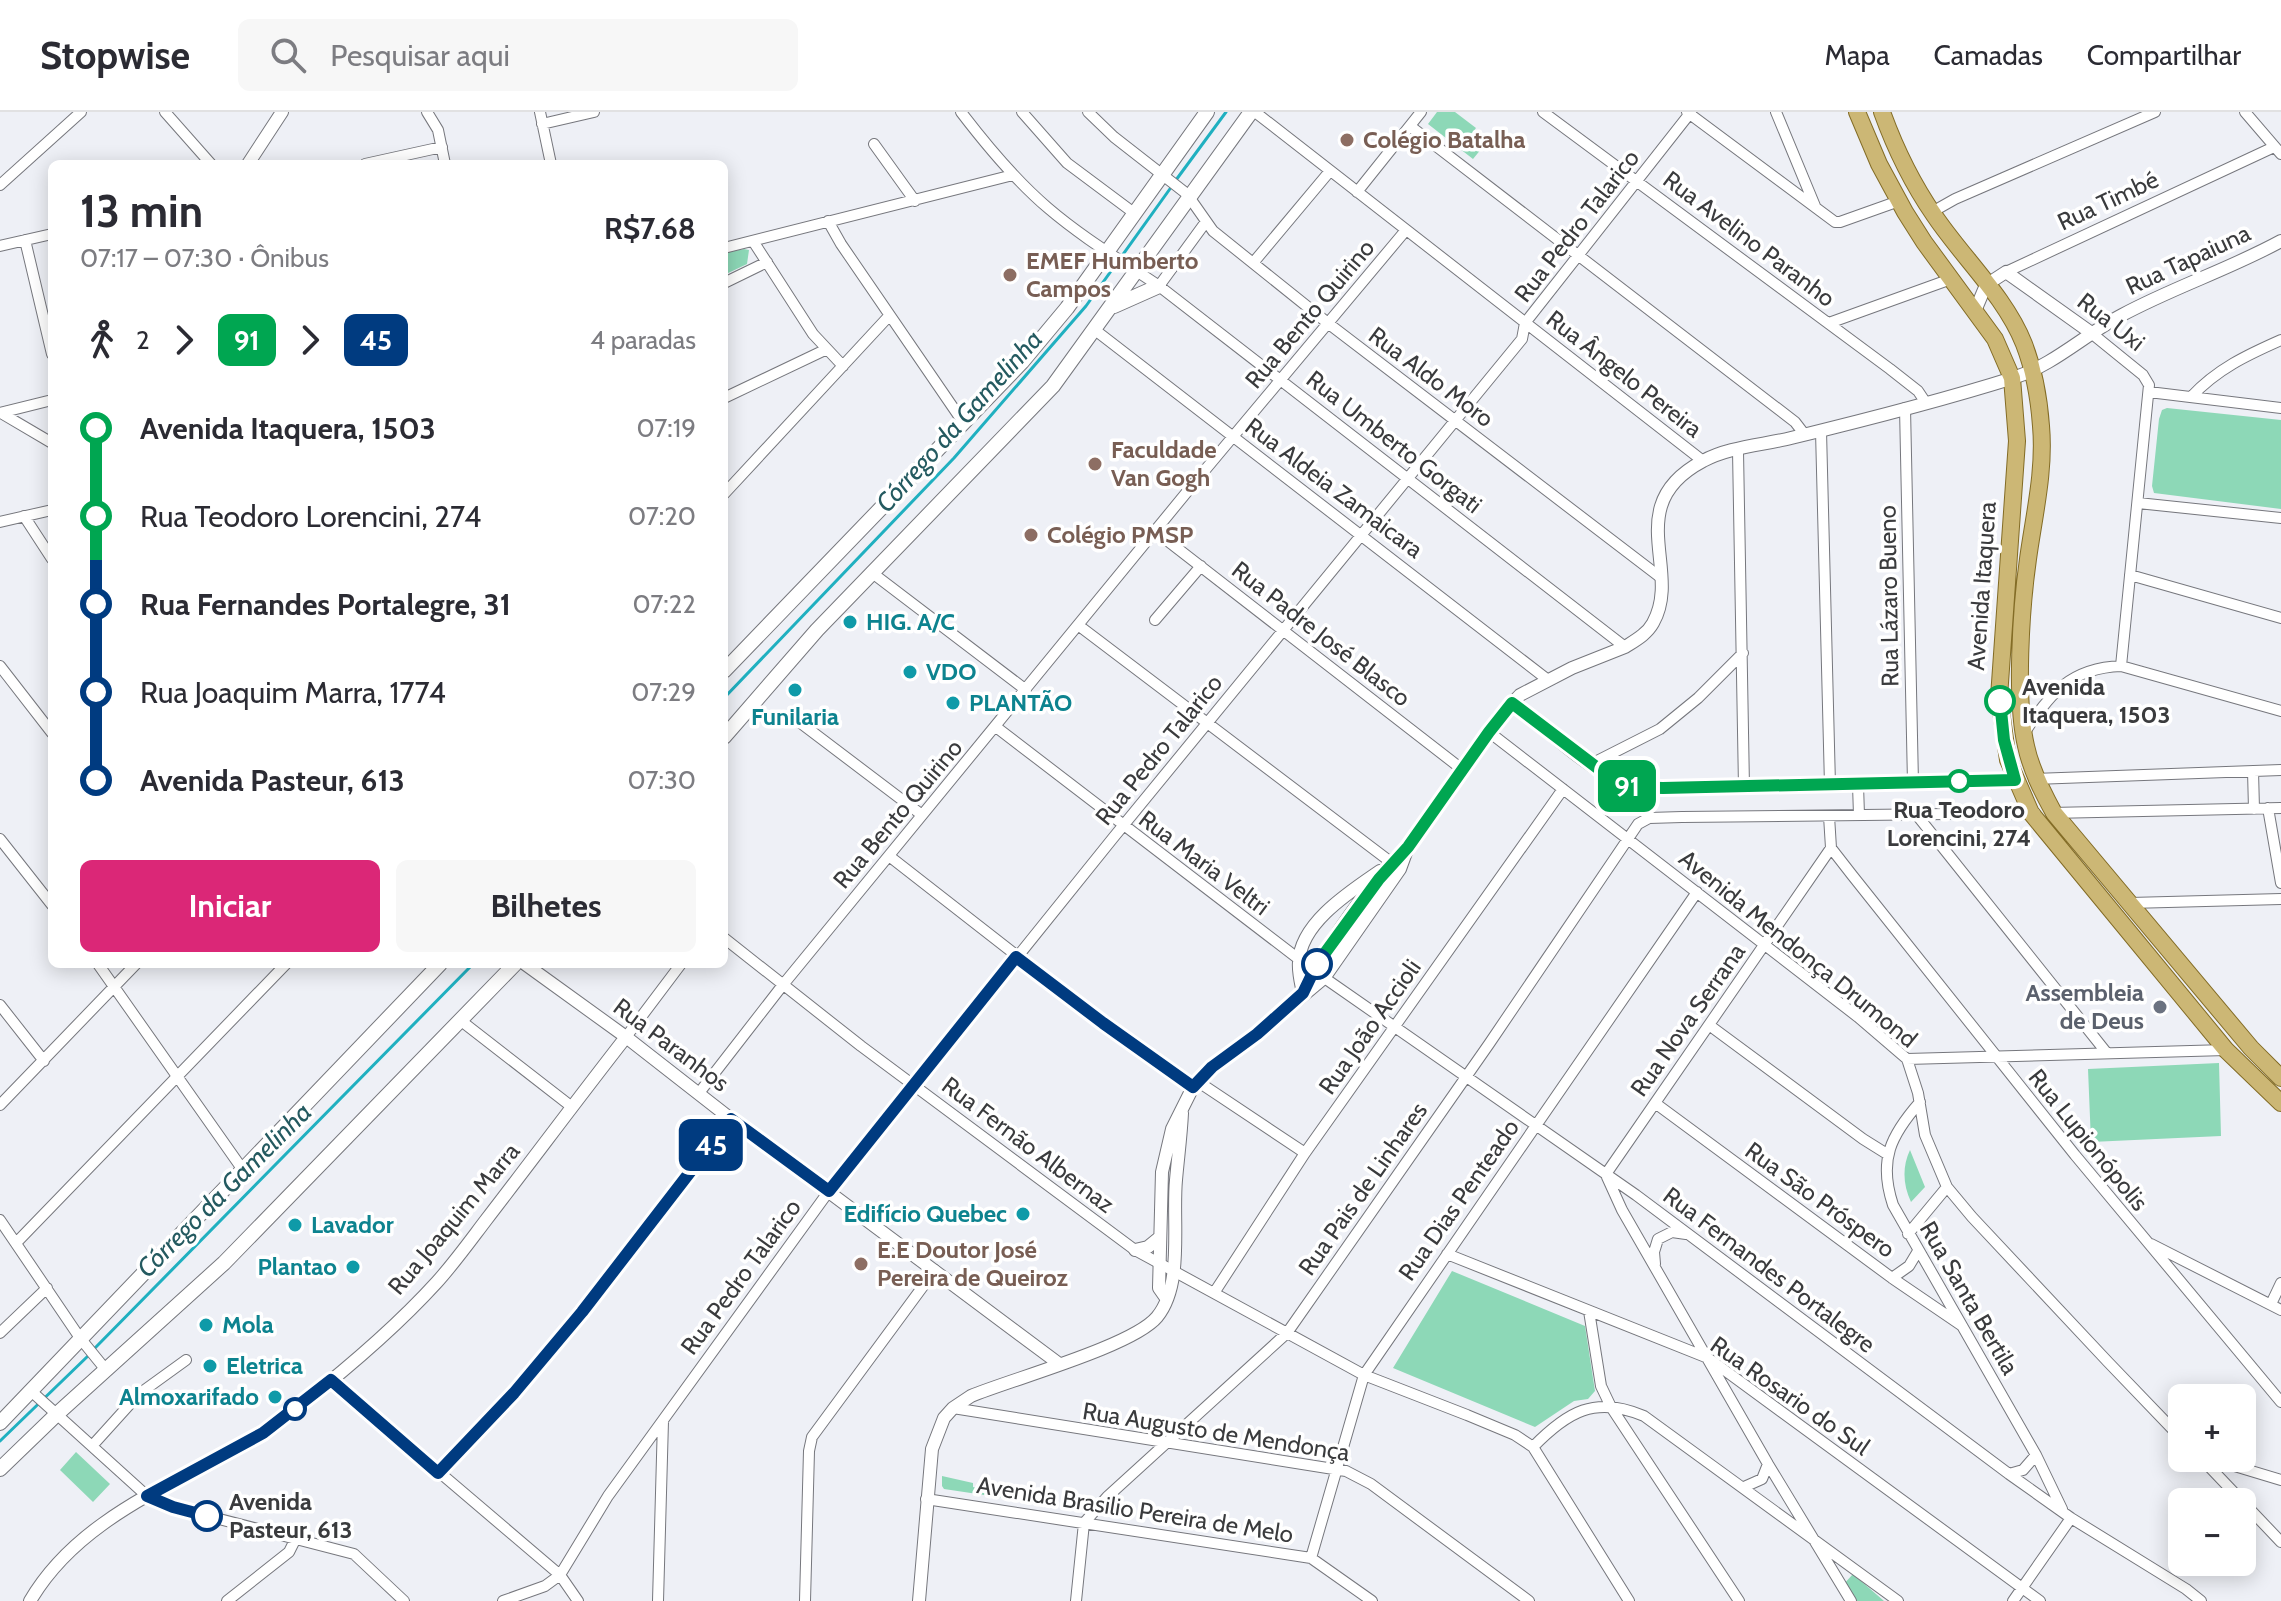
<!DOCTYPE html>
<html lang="pt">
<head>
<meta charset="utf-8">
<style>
  :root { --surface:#fff; --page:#f7f7f7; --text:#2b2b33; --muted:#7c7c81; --line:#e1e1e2; --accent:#db2777 }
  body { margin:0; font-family:Cabin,sans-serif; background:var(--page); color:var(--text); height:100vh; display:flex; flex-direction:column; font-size:30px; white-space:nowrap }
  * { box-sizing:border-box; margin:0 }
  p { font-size:26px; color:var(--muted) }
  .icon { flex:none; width:44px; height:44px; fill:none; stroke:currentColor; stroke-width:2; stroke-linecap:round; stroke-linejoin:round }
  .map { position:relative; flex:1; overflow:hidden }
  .panel { position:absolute; left:48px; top:48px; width:680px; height:808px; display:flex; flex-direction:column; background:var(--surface); border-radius:12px; box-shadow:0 4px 20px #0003 }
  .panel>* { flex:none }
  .badge { padding:0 16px; border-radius:12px; font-size:28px; line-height:52px }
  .tools { position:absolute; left:2168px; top:1272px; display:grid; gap:16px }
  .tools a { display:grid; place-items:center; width:88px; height:88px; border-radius:12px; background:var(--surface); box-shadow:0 4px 20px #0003; font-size:40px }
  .map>.badge { position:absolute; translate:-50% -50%; box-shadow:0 0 0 4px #fff }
  .legs { display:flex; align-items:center; gap:12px; height:88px; padding:0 32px; font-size:26px }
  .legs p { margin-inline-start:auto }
  .summary { display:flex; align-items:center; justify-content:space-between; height:136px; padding:0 32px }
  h1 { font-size:44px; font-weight:800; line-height:60px }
  .button { display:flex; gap:16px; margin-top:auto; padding:16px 32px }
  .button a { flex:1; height:92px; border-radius:12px; background:var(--accent); color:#fff; font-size:32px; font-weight:800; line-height:92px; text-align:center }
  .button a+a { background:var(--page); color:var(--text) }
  ul { padding:0 32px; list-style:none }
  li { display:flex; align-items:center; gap:28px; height:88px; font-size:30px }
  li i { display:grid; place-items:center; width:12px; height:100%; margin:0 10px; background:currentColor }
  li i::after { content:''; width:20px; height:20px; margin:-10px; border:6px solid; border-radius:50%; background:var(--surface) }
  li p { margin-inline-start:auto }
  li:first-child i { background:linear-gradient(#0000 50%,currentColor 0) }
  li:last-child i { background:linear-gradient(currentColor 50%,#0000 0) }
  header { display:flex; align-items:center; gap:48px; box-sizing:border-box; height:112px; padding:0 40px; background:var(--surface); border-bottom:2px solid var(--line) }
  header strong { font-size:38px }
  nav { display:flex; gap:44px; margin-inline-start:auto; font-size:28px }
  .search { width:560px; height:72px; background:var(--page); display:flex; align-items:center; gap:20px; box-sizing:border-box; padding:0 28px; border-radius:12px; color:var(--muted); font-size:30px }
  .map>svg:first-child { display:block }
  .green { fill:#8dd8b7 }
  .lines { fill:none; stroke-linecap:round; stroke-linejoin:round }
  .stream { stroke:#20b0c0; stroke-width:3 }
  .minor-casing { stroke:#76777d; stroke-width:12 }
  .tertiary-casing { stroke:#76777d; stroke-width:14 }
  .secondary-casing { stroke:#76777d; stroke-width:16 }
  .primary-casing { stroke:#836c26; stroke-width:18 }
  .minor { stroke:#fff; stroke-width:10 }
  .tertiary { stroke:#fff; stroke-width:12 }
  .secondary { stroke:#fff; stroke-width:14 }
  .primary { stroke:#ccb775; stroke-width:16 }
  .line-1-casing { stroke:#fff; stroke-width:18 }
  .line-2-casing { stroke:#fff; stroke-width:18 }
  .line-1 { stroke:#00a651; stroke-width:12 }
  .line-2 { stroke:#003b80; stroke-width:12 }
  .education-dot { fill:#8d6e63; stroke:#fff; stroke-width:3 }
  .culture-dot { fill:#0f9aa8; stroke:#fff; stroke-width:3 }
  .stop-1-dot { fill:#fff; stroke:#00a651; stroke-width:4 }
  .stop-2-dot { fill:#fff; stroke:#003b80; stroke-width:4 }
  .worship-dot { fill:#6b7280; stroke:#fff; stroke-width:3 }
  .labels { text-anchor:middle; stroke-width:7; stroke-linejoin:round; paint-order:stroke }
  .education-label { font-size:24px; font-weight:bold; fill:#785e54; stroke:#fff; text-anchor:start }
  .street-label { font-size:24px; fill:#3a3b3d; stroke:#fff }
  .culture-label { font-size:24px; font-weight:bold; fill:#0d838f; stroke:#fff; text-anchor:start }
  .stop-label { font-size:24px; font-weight:bold; fill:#3a3b3d; stroke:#fff; text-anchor:start }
  .worship-label { font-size:24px; font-weight:bold; fill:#5b616d; stroke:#fff; text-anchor:end }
  .water-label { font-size:26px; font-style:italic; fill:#245a60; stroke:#fff }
</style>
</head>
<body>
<header>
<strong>Stopwise</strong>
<div class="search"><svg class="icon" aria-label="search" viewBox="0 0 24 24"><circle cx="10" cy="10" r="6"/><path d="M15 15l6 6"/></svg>Pesquisar aqui</div>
<nav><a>Mapa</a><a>Camadas</a><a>Compartilhar</a></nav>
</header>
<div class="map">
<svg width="2281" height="1489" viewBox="0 0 2281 1489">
  <rect width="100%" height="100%" fill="#eef0f6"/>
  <path class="green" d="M1437,0H1455L1476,16L1469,25L1482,36L1473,47L1428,12Z
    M744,137L749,138L747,152L724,163V141Z
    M2167,296L2281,308V397L2154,381L2152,374L2159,307L2162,298Z
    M2219,951L2221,1024L2091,1030L2088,957Z
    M1910,1038L1925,1075L1911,1090C1903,1073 1902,1055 1910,1038Z
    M1452,1159L1585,1214L1595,1279L1588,1287L1574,1289L1535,1315L1393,1256Z
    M76,1340L110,1372L93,1390L60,1358Z
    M942,1364L973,1371V1375L986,1378L988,1374L1012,1379L1011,1387L944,1377L942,1374Z
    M1853,1462L1884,1489H1855L1843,1473Z"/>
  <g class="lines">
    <path class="stream" d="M1176,68L1226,0
      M724,586L954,346L1086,194L1172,74
      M94,1237L473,852
      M0,1329L89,1243"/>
    <g class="minor-casing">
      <path id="minor" d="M165,0L211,52
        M427,0L438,18L445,52
        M540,0L551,52
        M961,0C987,34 1015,68 1048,96C1083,126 1122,149 1159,174L1625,535
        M1022,0L1067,51L1134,101
        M1088,0L1114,25L1187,82L1213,119L1329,212L1660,465
        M1255,0L1703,349
        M1543,0L1890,257L1918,279L1926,291
        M1687,0L1835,110H1840L1899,89
        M1776,0L1815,94
        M2245,0L2281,42
        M542,12L594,0
        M1410,14L1795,310L1805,323
        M874,32L915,89
        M365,52L442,35
        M0,73L81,0
        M1357,80L1421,0
        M1932,100L1955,87L2155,0
        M828,109L841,132L963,310
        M25,128L52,242
        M753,129L813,222L843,254
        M0,134L52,122
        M724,136L1013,63
        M1253,151L1330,59
        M2006,160L2274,35
        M724,171L767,150
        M1159,174L1205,111
        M1829,211L1951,167
        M1095,218L1548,568
        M2090,220L2143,263L2149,273L2121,554
        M2149,280L2281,296
        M2191,285C2217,257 2247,243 2281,228
        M724,286L827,237
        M1905,296L1913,671
        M0,301L52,288
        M1,301L52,331
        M1821,319L1830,673
        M1738,339L1744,675
        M724,382L889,204
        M2138,391L2281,406
        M24,404L52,447
        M0,410L52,398
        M1155,419L1463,658
        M871,460L1026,578
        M2130,463L2281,506
        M1155,508L1201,454
        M1078,513L1392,751
        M0,554L52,621
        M1512,591C1543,616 1593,663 1629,675L1858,673L2018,668
        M798,609L922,703
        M996,615L1313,858L1636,1083L2009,1362L2071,1406L2186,1477L2201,1489
        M1489,620L1858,905L1907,947L1918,981L1925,1023L1947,1075L1972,1105L2108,1250L2182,1327
        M2025,620C2050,581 2071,556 2121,554L2281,599
        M1591,652L1660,617L1698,586L1743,541
        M2253,659L2254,697
        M2034,667L2281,658
        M1858,673L1859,703
        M2268,696L2281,771
        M2051,701L2281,696
        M1916,702L2106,940
        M1829,704L1831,736L1852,763L2075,1043L2281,1290
        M0,727L52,793
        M889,744L1103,911L1193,975
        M2130,791L2281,787
        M724,826L861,934L1135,1138L1364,1263L1467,1303L1515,1323L1533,1335L1629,1489
        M98,852L243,1058
        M0,893L44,949
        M460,908L572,995
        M1709,913L1863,1027L1887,1042
        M626,925L681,852
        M1907,947L2226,938
        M1197,969L1305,1041
        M699,981L782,874L1200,364L1406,118
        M1920,990C1891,1023 1878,1048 1893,1093L2036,1343L2062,1397
        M1655,991L1892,1166L1961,1213
        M0,993L136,852
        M1606,1062L1831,736
        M1607,1065L1622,1098L1768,1352L1851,1489
        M0,1108L80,1226L106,1258
        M1908,1122L1947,1075
        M16,1131L286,852
        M2151,1132L2281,1198
        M1447,1142L1708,1246L2040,1489
        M1655,1152L1654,1140L1658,1127L1672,1120L1686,1122
        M1892,1166L1909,1154L1918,1139
        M1214,1181L1305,1041L1563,677
        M2271,1192L2281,1171
        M1589,1199L1601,1274L1611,1295L1739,1489
        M0,1221L47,1176
        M331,1268L560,1463L578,1489
        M31,1279L147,1384L173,1395L354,1442L404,1489
        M953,1296L1346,1359L1371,1372L1529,1489
        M92,1334L139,1282L186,1248
        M1533,1335C1567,1300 1595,1283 1644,1304L1898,1489
        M2201,1346L2281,1430
        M2208,1346L2281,1368
        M438,1361L514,1281L582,1200L731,1007
        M2009,1362L2023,1358L2036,1343
        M1744,1375L1762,1367L1768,1352
        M926,1387L1311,1446L1372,1489
        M1311,1446L1364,1263L1697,780
        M227,1489L289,1440L296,1426
        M503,1489L545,1474L560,1463L608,1384L829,1079L1113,726L1522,227L1525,211L1691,0
        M658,1489L663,1309
        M805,1489L809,1339L812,1325L935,1158
        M1076,1489L1084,1411L1107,1385L1287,1221L1489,932L1638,712L1649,706L1682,705L2035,701
        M2013,1489L2071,1406"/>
    </g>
    <g class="tertiary-casing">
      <path id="tertiary" d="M248,52L282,0
        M1975,199L1986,173L2006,160L2090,220
        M525,852L626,925L731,1007L1058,1251
        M1303,881C1319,844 1376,760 1408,735L1499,605L1520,583L1572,556L1625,535C1636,528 1647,522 1653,511C1683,458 1620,393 1703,349C1728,335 1763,333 1791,326C1865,308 1940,289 2013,266C2054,253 2084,223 2122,203C2174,175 2230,157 2281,129
        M1303,881C1301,871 1298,860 1299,850C1300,811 1351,779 1380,759
        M1135,1138L1148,1135L1159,1126
        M1166,1186L1159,1176L1162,1060L1172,1017L1193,975L1212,955L1257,922L1324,866L1400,757L1408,735
        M30,1489C89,1388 215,1362 302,1292C349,1255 397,1214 437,1170C455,1150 470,1129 486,1108C533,1047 579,985 626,925
        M919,1489L932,1337L944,1306L953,1296L971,1284C1012,1267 1133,1234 1157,1205C1184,1172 1172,1109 1176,1068C1178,1045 1181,1023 1182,1001"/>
    </g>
    <g class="secondary-casing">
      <path id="secondary" d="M1114,194L1159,174
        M724,559L1022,250L1067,196L1207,0
        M724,625L817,518L1053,274L1251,0
        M0,1311L440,852
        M0,1357L57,1302L224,1151L515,852"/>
    </g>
    <g class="primary-casing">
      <path id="primary" d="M1857,0L1879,52L1905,100L1924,130L1995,227L2012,266L2017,329L1999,585L2008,648L2031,701L2226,938L2281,991
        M1882,0C1895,36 1912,71 1934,103C1962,145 2005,184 2024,232C2034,258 2039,286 2041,314C2045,359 2034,403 2028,447C2021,496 2015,587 2026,634C2031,658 2043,681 2054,701L2251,936L2281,966"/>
    </g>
    <use href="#minor" class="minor"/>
    <use href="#tertiary" class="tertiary"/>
    <use href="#secondary" class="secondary"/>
    <use href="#primary" class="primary"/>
  </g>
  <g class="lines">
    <g class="line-1-casing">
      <path id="line-1" d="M1317,852L1379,767L1408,735L1489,620L1512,591L1616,670L1629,675L1663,676L2015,668L2004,628L2000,589"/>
    </g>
    <g class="line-2-casing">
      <path id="line-2" d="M207,1404L173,1395L147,1384L263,1321L331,1268L438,1361L514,1281L582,1200L731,1007L829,1079L1016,845L1103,911L1193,975L1212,955L1257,922L1303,881L1317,852"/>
    </g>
    <use href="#line-1" class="line-1"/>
    <use href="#line-2" class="line-2"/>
  </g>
  <g class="education-dot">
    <circle cx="1347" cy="28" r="8"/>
    <circle cx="1010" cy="163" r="8"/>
    <circle cx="1095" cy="352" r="8"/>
    <circle cx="1031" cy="423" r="8"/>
    <circle cx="861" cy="1152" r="8"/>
  </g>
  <g class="culture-dot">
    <circle cx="850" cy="510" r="8"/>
    <circle cx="910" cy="560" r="8"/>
    <circle cx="795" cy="578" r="8"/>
    <circle cx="953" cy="591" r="8"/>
    <circle cx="1023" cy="1102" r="8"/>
    <circle cx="295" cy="1113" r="8"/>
    <circle cx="353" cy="1155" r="8"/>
    <circle cx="206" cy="1213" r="8"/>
    <circle cx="210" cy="1254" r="8"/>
    <circle cx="275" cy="1285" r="8"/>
  </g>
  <g class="stop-1-dot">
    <circle cx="2000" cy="589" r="14"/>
    <circle cx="1959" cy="669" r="10"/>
  </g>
  <g class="stop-2-dot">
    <circle cx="1317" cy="852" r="14"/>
    <circle cx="295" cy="1297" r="10"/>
    <circle cx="207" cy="1404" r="14"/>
  </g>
  <circle class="worship-dot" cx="2160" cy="895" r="8"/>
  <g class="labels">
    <g class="education-label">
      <text x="1363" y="36">Colégio Batalha</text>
      <text x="1026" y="157">EMEF Humberto<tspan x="1026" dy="28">Campos</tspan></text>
      <text x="1111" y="346">Faculdade<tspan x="1111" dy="28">Van Gogh</tspan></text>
      <text x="1047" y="431">Colégio PMSP</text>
      <text x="877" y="1146">E.E Doutor José<tspan x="877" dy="28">Pereira de Queiroz</tspan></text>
    </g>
    <g class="street-label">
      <text transform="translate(2108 89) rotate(-25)" y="8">Rua Timbé</text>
      <text transform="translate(1577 114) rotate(-52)" y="8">Rua Pedro Talarico</text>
      <text transform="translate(1749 127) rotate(37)" y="8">Rua Avelino Paranho</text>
      <text transform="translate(2188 148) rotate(-25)" y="8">Rua Tapaiuna</text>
      <text transform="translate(1310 202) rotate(-50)" y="8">Rua Bento Quirino</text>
      <text transform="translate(2111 210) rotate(38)" y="8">Rua Uxi</text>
      <text transform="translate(1624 262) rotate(38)" y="8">Rua Ângelo Pereira</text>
      <text transform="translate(1431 265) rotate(37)" y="8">Rua Aldo Moro</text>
      <text transform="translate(1394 330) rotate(38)" y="8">Rua Umberto Gorgati</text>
      <text transform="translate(1334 376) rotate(37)" y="8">Rua Aldeia Zamaicara</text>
      <text transform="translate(1982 474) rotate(-86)" y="8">Avenida Itaquera</text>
      <text transform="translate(1889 484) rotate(-91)" y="8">Rua Lázaro Bueno</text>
      <text transform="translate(1321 522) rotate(38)" y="8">Rua Padre José Blasco</text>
      <text transform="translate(1159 638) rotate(-51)" y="8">Rua Pedro Talarico</text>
      <text transform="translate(898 702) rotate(-50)" y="8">Rua Bento Quirino</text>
      <text transform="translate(1204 751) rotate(37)" y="8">Rua Maria Veltri</text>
      <text transform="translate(1798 837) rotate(39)" y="8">Avenida Mendonça Drumond</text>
      <text transform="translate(1688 908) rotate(-55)" y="8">Rua Nova Serrana</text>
      <text transform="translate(1370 915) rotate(-55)" y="8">Rua João Accioli</text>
      <text transform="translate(671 933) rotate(37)" y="8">Rua Paranhos</text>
      <text transform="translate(2088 1028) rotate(51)" y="8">Rua Lupionópolis</text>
      <text transform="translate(1028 1033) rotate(37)" y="8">Rua Fernão Albernaz</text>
      <text transform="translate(1363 1077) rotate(-55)" y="8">Rua Pais de Linhares</text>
      <text transform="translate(1459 1088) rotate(-55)" y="8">Rua Dias Penteado</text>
      <text transform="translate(1820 1088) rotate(36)" y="8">Rua São Próspero</text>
      <text transform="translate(454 1107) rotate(-50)" y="8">Rua Joaquim Marra</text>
      <text transform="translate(1769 1158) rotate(37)" y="8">Rua Fernandes Portalegre</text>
      <text transform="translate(741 1165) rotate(-54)" y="8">Rua Pedro Talarico</text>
      <text transform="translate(1969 1186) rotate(60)" y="8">Rua Santa Bertila</text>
      <text transform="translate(1790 1284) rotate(35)" y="8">Rua Rosario do Sul</text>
      <text transform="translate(1216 1320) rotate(9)" y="8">Rua Augusto de Mendonça</text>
      <text transform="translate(1135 1398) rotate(9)" y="8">Avenida Brasilio Pereira de Melo</text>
    </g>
    <g class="culture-label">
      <text x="866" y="518">HIG. A/C</text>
      <text x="926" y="568">VDO</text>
      <text x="969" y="599">PLANTÃO</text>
      <text x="795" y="613" text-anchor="middle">Funilaria</text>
      <text x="1007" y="1110" text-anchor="end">Edifício Quebec</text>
      <text x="311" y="1121">Lavador</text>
      <text x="337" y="1163" text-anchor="end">Plantao</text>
      <text x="222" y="1221">Mola</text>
      <text x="226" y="1262">Eletrica</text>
      <text x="259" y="1293" text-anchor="end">Almoxarifado</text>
    </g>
    <g class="stop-label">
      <text x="2022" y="583">Avenida<tspan x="2022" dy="28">Itaquera, 1503</tspan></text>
      <text x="1959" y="706" text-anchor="middle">Rua Teodoro<tspan x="1959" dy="28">Lorencini, 274</tspan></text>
      <text x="229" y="1398">Avenida<tspan x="229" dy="28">Pasteur, 613</tspan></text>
    </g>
    <g class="worship-label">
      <text x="2144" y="889">Assembleia<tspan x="2144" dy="28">de Deus</tspan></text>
    </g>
    <g class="water-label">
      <text transform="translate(959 309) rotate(-48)" y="9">Córrego da Gamelinha</text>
      <text transform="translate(224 1078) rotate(-45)" y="9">Córrego da Gamelinha</text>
    </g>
  </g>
</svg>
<div class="tools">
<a>+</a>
<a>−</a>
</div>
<b class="badge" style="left:1627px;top:674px;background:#00a651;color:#fff">91</b>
<b class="badge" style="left:711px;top:1033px;background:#003b80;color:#fff">45</b>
<section class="panel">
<div class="summary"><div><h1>13 min</h1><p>07:17 – 07:30 · Ônibus</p></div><b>R$7.68</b></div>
<div class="legs"><svg class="icon" aria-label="walk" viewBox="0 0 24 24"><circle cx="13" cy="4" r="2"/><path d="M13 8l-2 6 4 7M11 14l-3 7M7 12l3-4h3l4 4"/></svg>2<svg class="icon" aria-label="forward" viewBox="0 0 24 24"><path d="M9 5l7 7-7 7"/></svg><b class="badge" style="background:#00a651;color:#fff">91</b><svg class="icon" aria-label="forward" viewBox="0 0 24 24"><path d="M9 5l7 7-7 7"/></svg><b class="badge" style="background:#003b80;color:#fff">45</b><p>4 paradas</p></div>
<ul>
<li><i style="color:#00a651"></i><b>Avenida Itaquera, 1503</b><p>07:19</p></li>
<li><i style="color:#00a651"></i><span>Rua Teodoro Lorencini, 274</span><p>07:20</p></li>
<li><i style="color:#003b80"></i><b>Rua Fernandes Portalegre, 31</b><p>07:22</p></li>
<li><i style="color:#003b80"></i><span>Rua Joaquim Marra, 1774</span><p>07:29</p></li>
<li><i style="color:#003b80"></i><b>Avenida Pasteur, 613</b><p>07:30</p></li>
</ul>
<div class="button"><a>Iniciar</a><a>Bilhetes</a></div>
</section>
</div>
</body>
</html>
